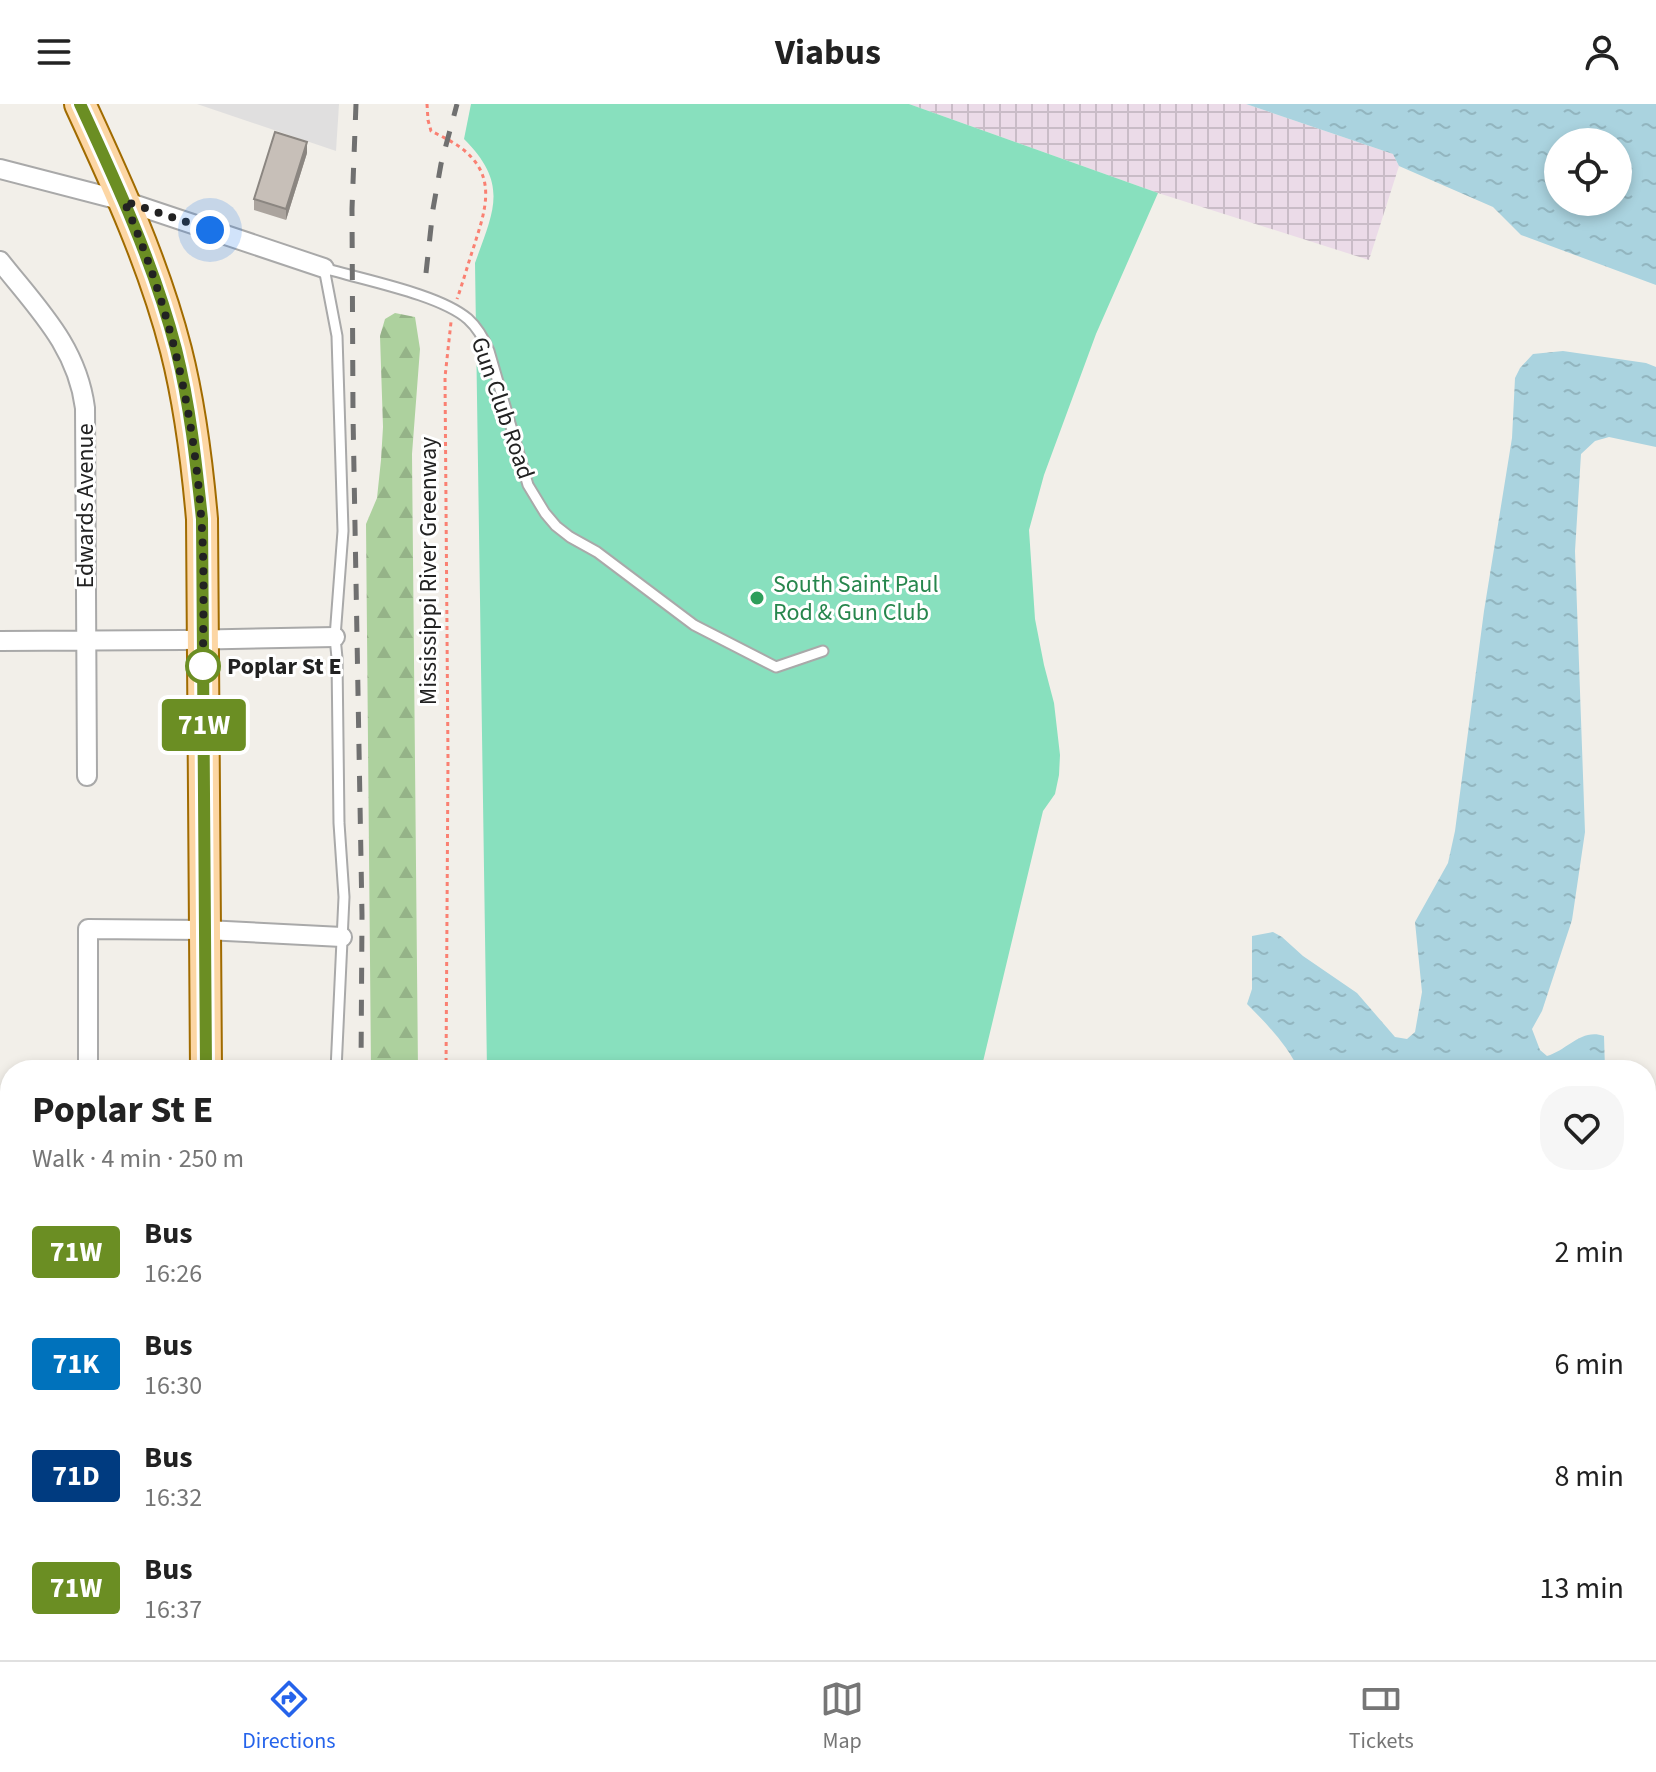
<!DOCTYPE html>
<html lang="en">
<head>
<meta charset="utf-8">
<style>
  :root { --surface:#fff; --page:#f6f6f6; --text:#222; --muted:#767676; --line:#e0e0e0; --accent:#2563eb }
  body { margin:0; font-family:"Source Sans 3",sans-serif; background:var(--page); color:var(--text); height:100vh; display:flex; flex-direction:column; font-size:30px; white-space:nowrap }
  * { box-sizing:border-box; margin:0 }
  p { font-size:26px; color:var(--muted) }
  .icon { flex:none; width:44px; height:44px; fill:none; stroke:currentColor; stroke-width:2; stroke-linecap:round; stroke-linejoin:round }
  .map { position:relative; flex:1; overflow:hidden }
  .side { position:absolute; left:0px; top:956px; width:1656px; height:600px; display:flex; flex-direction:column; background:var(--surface); border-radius:32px 32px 0 0; box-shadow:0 4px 12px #0003 }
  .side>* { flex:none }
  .badge { padding:0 16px; border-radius:6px; font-size:28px; line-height:52px }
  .fabs { position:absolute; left:1544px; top:24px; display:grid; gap:16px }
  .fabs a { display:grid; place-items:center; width:88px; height:88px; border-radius:50%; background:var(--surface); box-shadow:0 4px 12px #0003; font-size:40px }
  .you { position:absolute; width:40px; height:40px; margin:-20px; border:6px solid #fff; border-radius:50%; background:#1a73e8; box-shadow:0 0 0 12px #1a73e833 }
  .map>.badge { position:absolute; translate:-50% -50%; box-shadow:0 0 0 4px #fff }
  .round { display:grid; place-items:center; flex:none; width:84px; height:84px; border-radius:32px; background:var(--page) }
  .head { display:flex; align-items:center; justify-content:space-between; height:136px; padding:0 32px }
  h1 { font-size:38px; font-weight:700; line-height:60px }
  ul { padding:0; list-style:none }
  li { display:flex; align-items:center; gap:24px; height:112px; padding:0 32px }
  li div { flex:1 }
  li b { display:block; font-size:30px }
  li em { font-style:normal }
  li .badge { min-width:88px; font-weight:700; text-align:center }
  header { display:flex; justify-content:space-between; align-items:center; height:104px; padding:0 32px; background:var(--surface); font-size:36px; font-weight:700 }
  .tabs { display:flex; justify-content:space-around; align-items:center; height:112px; border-top:2px solid var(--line); background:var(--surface); font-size:22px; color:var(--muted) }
  .tabs a { display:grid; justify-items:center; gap:4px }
  .tabs .active { color:var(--accent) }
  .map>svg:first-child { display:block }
  .residential { fill:#e0dfdf }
  .industrial { fill:url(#industrial-grid) }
  .forest { fill:url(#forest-firs) }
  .park { fill:url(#park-dots) }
  .pitch { fill:#88e0be }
  .water { fill:url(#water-ripples); fill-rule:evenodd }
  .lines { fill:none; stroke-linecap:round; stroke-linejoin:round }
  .lane-casing { stroke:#a9a9a9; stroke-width:13 }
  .street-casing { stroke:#a9a9a9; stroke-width:22 }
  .secondary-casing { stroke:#707d05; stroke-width:30 }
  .primary-casing { stroke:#a06b00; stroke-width:34 }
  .path { stroke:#fa8072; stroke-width:3; stroke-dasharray:4 4; stroke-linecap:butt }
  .lane { stroke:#fff; stroke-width:9 }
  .street { stroke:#fff; stroke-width:18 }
  .secondary { stroke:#f7fabf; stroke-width:26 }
  .primary { stroke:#fcd6a4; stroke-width:30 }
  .rail { stroke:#707070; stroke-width:5; stroke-dasharray:16 16; stroke-linecap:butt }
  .wall { fill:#aba49e }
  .shaded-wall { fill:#8b8681 }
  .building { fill:#c7bfb8; stroke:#8b8681; stroke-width:2 }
  .line-casing { stroke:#fff; stroke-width:18 }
  .line { stroke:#6b8e23; stroke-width:12 }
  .walk { stroke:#222; stroke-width:8; stroke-dasharray:0 14.4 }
  .leisure-dot { fill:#2e9e5b; stroke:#fff; stroke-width:3 }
  .stop-dot { fill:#fff; stroke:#6b8e23; stroke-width:4 }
  .labels { text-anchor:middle; stroke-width:6; stroke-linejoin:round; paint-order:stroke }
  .street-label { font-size:24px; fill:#222; stroke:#fff }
  .leisure-label { font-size:24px; fill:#27864d; stroke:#fff; text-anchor:start }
  .stop-label { font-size:24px; font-weight:bold; fill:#222; stroke:#fff; text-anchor:start }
</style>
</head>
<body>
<header><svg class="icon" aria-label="menu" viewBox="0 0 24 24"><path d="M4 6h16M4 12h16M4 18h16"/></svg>Viabus<svg class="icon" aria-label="person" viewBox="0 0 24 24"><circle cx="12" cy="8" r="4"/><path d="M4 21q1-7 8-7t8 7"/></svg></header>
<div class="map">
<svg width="1656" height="1556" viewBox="0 0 1656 1556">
  <defs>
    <pattern id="industrial-grid" width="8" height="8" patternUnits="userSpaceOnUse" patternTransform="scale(2)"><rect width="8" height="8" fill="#ebdbe8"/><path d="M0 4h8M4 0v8" fill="none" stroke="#c9bcc7"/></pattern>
    <pattern id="forest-firs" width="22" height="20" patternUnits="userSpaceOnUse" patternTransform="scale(2)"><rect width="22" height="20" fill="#add19e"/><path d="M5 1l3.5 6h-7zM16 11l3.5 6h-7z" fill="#95b388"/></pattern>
    <pattern id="park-dots" width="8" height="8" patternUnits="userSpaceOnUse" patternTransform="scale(2)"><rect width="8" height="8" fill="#c8facc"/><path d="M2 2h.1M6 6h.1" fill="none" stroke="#acd6af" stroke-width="1.8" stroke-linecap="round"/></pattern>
    <pattern id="water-ripples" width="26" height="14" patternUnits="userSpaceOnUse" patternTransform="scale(2)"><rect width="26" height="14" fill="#aad3df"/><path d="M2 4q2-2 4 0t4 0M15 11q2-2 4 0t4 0" fill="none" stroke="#92b5bf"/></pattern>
  </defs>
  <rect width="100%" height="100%" fill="#f2efe9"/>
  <path class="residential" d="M197,0H339L336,47Z"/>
  <path class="industrial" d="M909,0H1246L1393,50L1399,62L1369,156L1158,89Z"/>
  <path class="forest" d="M395,209L415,213L420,245L412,350L418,966H371L366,420L377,394L381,356L383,323L380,232L385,215Z"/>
  <path class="park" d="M478,1546H1033V1556H478Z"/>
  <path class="pitch" d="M471,0H909L1158,89L1096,230L1044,371L1029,426L1035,515L1044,561L1054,599L1060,651L1059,671L1055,690L1043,707L981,966H487L475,159C494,106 509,80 464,35Z"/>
  <path class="water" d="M1246,0H1656V181L1521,131L1493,103L1399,62L1393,50ZM1618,38V98H1558V38Z
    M1563,247L1646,259L1656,263V343L1609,333L1595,337L1581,350L1575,447L1585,728L1572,816L1542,907L1532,925L1540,946L1547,952C1568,946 1581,924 1604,932L1605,966H1299C1287,941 1267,920 1247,900L1252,885V832L1273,828L1282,833L1303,852L1357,889L1395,933L1407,935L1415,928L1422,888L1415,818L1448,759L1455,727L1484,507L1512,334L1515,274L1520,264L1533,250Z
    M1656,1304V1556H1524L1532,1546H1646V1332Z
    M1289,1546H1423L1419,1556H1288Z"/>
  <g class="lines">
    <g class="lane-casing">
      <path id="lane" d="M336,966L344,793L339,719L337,554L335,533L343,427L337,232L324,164C363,176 439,190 468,215C478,224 484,235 489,247L528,381L545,409L556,422L570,433L597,448L694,521L776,563L823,547
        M10,1295H8L3,1300V1330H10
        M1,1444L3,1503"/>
    </g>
    <g class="street-casing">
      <path id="street" d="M0,65L124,97L324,164
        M0,157C37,204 77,242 85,304L87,672
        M0,537L183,536L335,533
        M88,966V825L206,826L342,833"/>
    </g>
    <g class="secondary-casing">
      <path id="secondary" d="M0,1507H10"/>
    </g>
    <g class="primary-casing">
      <path id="primary" d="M80,0C117,80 154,160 176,246C190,301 197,358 202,415L206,966
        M205,1556V1546"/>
    </g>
    <path class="path" d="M427,0L428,16L431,27C445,34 462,42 472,54C496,80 483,113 474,142C468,160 463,178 457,195
      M446,966L448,655L445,273L451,218
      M994,1546L996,1556"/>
    <use href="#lane" class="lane"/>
    <use href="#street" class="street"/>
    <use href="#secondary" class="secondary"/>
    <use href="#primary" class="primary"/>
    <path class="rail" d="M356,0L352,105L353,311L362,811L361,966
      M426,169L433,105L441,60L457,0
      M366,1546V1556"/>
  </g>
  <path class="wall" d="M307,49L286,116L254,106V95Z
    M10,1340V1455H6V1424H0V1375H6V1373H0V1344L6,1343Z"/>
  <path class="shaded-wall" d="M307,38V49L286,116V105Z"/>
  <path class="building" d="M275,28L307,38L286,105L254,95Z
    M6,1340H10V1440H6V1410H0V1375H6V1358H0V1344L6,1343Z"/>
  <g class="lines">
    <g class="line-casing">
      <path id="line" d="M80,0C117,80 154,160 176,245C190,301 196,358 202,415L206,966"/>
    </g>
    <use href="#line" class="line"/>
    <path class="walk" d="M203,562V565C203,514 205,462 201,411C193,302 168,197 124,97L210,126"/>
  </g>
  <circle class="leisure-dot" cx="757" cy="494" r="8"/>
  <circle class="stop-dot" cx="203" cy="562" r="16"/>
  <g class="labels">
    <g class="street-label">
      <text transform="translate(503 304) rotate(71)" y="8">Gun Club Road</text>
      <text transform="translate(85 402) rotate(-90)" y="8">Edwards Avenue</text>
      <text transform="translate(428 467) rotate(-90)" y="8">Mississippi River Greenway</text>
    </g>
    <g class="leisure-label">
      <text x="773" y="488">South Saint Paul<tspan x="773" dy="28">Rod &amp; Gun Club</tspan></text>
    </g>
    <g class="stop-label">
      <text x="227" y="570">Poplar St E</text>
    </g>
  </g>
</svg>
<div class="fabs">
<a><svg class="icon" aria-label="locate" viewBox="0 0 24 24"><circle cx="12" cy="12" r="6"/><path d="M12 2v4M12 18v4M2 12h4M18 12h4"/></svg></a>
</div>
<div class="you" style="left:210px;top:126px"></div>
<b class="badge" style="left:204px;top:621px;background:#6b8e23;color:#fff">71W</b>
<section class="side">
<div class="head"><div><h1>Poplar St E</h1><p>Walk · 4 min · 250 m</p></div><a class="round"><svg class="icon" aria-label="heart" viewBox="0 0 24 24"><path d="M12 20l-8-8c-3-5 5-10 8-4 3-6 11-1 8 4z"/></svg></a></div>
<ul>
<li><span class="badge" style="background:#6b8e23;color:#fff">71W</span><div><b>Bus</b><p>16:26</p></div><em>2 min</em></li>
<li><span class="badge" style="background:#0072bc;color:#fff">71K</span><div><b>Bus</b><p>16:30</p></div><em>6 min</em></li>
<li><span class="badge" style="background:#003b80;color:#fff">71D</span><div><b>Bus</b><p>16:32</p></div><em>8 min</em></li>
<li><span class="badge" style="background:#6b8e23;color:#fff">71W</span><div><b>Bus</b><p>16:37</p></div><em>13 min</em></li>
</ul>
</section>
</div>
<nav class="tabs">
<a class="active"><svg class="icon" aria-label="directions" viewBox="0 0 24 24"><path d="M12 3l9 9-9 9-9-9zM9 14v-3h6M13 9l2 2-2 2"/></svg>Directions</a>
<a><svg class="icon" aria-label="map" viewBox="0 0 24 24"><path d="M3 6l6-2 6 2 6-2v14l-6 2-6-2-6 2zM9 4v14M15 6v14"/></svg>Map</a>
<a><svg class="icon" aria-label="tickets" viewBox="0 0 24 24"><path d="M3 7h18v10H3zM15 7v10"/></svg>Tickets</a>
</nav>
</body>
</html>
